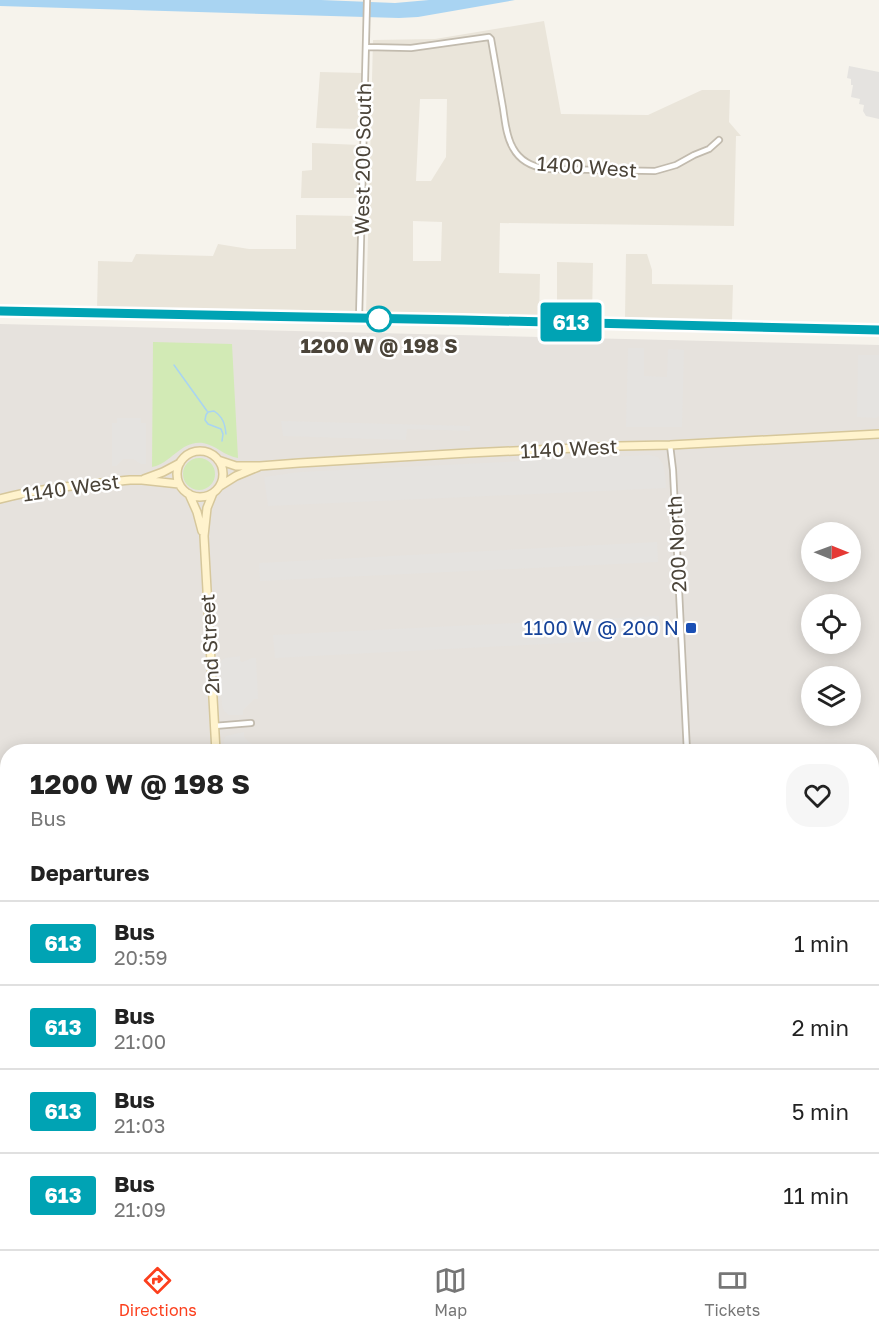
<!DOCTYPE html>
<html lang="en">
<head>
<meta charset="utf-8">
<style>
  :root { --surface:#fff; --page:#f6f6f6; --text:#222; --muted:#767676; --line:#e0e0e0; --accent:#fc3f1d }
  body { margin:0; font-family:"Golos Text",sans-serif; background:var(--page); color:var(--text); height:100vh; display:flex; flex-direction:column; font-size:22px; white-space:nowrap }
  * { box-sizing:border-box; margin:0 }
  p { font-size:20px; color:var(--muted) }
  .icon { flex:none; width:33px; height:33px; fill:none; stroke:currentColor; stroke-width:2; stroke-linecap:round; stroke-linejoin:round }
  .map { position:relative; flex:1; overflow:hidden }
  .drawer { position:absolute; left:0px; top:744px; width:879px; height:506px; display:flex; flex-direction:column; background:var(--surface); border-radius:24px 24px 0 0; box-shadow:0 3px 15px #0003 }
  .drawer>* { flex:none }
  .badge { padding:0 12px; border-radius:4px; font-size:21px; line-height:39px }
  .needle { width:39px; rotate:91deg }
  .controls { position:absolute; left:801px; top:522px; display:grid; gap:12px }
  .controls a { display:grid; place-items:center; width:60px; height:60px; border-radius:50%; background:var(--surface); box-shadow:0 3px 15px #0003; font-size:30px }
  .map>.badge { position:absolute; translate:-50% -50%; box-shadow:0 0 0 3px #fff }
  h2 { padding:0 30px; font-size:22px; line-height:54px }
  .round { display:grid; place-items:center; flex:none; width:63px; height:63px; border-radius:24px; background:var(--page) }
  .summary { display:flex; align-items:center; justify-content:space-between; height:102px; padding:0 30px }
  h1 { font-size:28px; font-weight:700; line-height:45px }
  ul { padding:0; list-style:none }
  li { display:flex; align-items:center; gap:18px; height:84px; padding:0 30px; border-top:2px solid var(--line) }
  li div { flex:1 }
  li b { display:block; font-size:22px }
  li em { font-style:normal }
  li .badge { min-width:66px; font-weight:700; text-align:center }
  .menu { display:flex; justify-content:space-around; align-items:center; height:84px; border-top:2px solid var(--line); background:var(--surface); font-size:16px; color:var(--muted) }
  .menu a { display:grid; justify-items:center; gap:3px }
  .menu .on { color:var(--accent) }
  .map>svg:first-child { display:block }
  .residential { fill:#eae5da; fill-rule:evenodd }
  .industrial { fill:#e6e2dd; fill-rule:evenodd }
  .green { fill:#d2eab5 }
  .parking { fill:#e5e3e0 }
  .water { fill:#a9d4f2 }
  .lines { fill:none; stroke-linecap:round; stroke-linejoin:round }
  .stream { stroke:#a9d4f2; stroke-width:1.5 }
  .street-casing { stroke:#c2bbae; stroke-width:8 }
  .secondary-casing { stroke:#d6c79b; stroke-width:10 }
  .street { stroke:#fff; stroke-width:4.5 }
  .secondary { stroke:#fff3cd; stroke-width:7 }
  .line-casing { stroke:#fff; stroke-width:14 }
  .line { stroke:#00a3b4; stroke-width:9 }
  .stop-dot { fill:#fff; stroke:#00a3b4; stroke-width:3 }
  .transit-dot { fill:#1a4fb4; stroke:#fff; stroke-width:2 }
  .labels { text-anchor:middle; stroke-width:5; stroke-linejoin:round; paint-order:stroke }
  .street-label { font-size:20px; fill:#4b4439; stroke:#fff }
  .stop-label { font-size:20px; font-weight:bold; fill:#4b4439; stroke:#fff }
  .transit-label { font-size:20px; fill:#164399; stroke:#fff; text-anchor:end }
</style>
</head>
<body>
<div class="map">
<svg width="879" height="1249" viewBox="0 0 879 1249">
  <rect width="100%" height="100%" fill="#f6f3ec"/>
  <path class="residential" d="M544,21L561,114L648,115L702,90H730L729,122L741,136H736L734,226L500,223L499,273L540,274L539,317L366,315L373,40L435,39ZM420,99H447L446,157L431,181H416ZM413,221L442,222L441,261H413Z
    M320,72L362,73L361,129L316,128Z
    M312,143L361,145L360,198H301L302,171L312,170Z
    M296,215L360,216L358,316L97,310L98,261L132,262L136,254L213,256L218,244L249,249H296Z
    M626,254H647L652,270V284L733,285L732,320L625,318Z
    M557,262L593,263L592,318L557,317Z"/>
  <path class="industrial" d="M0,324L879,345V1249H0ZM812,532H850V572H812ZM812,604H850V644H812ZM812,676H850V716H812ZM8,752H872V1242H8Z"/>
  <path class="green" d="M153,342L232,344L238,458C224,456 216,445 203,443C181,440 172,463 152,467Z
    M183 474a16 16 0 1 1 32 0a16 16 0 1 1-32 0Z"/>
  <path class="parking" d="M849,66L879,72V119L866,116L863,111L864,105L859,104L860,99L851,97L853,85H851V79L847,78Z
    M628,348H644V376L667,377L668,349L684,350L682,427H626Z
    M858,355H879V416L876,418L857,417Z
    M117,418H141V423H146V464H141L133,459H123L116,466H112V423H117Z
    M281,421L470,426V431L407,429L406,440L283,436Z
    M649,455L658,457L663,464L665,474L666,488L268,506L264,477L300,472Z
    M657,542L658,562L260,581L259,563Z
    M659,616L661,638L275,658L273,635Z
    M240,656V661L242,662L252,658H256L258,699H254L243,710V715H229L224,711L222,706L220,666L221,661L225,658Z
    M244,732V737L256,748H261V751H224V739L226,736Z
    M215,1242H299L300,1247V1249H165L164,1245Z
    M451,1243V1249H333Z"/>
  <path class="water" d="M0,0H321L395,3L429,0H515L418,17L399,18L0,6Z"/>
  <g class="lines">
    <path class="stream" d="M174,365L207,411
      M222,441L223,434L221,429L208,424L205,420L206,415L208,412L214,411C223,417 225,424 226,434"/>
    <g class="street-casing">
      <path id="street" d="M366,47L411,48L489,37L491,39C495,62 499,85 503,108C505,121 506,136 513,148C520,161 533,167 547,169L655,171L676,165L694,155L709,149L719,140
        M359,319L367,0
        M670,445L673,470L687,752
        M214,726L251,723
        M712,1242V1249
        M509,1246L587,1242"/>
    </g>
    <g class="secondary-casing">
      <path id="secondary" d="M0,311L425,319L879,330
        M177 474a23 23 0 1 1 46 0a23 23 0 1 1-46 0Z
        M218,460L236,466H260L299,463L468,453L619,446L670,445L879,434
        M144,479L163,472L180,463
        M220,486L236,476L258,467
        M213,493L207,508L204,536L216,752
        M189,494L197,512L202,531
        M0,499C43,487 85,485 130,480H142L179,484
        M872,1077H879
        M0,1119L8,1118
        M0,1129H8
        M306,1242L307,1249
        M314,1242L316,1249"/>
    </g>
    <use href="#street" class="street"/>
    <use href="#secondary" class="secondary"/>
  </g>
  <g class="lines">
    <g class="line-casing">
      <path id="line" d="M0,311L463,320L879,330"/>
    </g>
    <use href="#line" class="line"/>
  </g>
  <circle class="stop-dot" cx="379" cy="319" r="12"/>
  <rect class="transit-dot" x="685" y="622" width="12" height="12" rx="3"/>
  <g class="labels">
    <g class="street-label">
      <text transform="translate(363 159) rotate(-89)" y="7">West 200 South</text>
      <text transform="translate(587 167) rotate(4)" y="7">1400 West</text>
      <text transform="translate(569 449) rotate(-3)" y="7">1140 West</text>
      <text transform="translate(71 488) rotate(-8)" y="7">1140 West</text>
      <text transform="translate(677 544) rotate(-93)" y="7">200 North</text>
      <text transform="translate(210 644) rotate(-93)" y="7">2nd Street</text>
    </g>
    <g class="stop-label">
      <text x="379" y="353">1200 W @ 198 S</text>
    </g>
    <g class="transit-label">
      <text x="679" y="635">1100 W @ 200 N</text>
    </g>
  </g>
</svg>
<div class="controls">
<a><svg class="needle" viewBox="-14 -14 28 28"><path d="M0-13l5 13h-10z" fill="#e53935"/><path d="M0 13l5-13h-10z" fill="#767676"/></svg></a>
<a><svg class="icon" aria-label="locate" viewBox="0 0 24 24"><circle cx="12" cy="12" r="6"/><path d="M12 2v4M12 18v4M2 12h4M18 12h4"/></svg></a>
<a><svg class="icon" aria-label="layers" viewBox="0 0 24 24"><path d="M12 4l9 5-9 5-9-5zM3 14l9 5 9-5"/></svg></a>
</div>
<b class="badge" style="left:571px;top:322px;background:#00a3b4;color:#fff">613</b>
<section class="drawer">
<div class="summary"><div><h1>1200 W @ 198 S</h1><p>Bus</p></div><a class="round"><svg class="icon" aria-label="heart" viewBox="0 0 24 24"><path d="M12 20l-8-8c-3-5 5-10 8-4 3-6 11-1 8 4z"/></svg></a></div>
<h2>Departures</h2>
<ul>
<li><span class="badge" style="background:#00a3b4;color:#fff">613</span><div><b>Bus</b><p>20:59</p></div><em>1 min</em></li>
<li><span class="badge" style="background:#00a3b4;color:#fff">613</span><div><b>Bus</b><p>21:00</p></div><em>2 min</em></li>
<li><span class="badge" style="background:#00a3b4;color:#fff">613</span><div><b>Bus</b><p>21:03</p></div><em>5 min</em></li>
<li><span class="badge" style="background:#00a3b4;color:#fff">613</span><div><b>Bus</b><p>21:09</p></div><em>11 min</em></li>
</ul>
</section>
</div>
<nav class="menu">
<a class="on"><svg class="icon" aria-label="directions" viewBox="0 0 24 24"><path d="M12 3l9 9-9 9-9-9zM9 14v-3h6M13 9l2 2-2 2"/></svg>Directions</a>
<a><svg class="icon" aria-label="map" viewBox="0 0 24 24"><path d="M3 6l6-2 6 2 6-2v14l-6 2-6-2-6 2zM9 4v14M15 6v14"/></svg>Map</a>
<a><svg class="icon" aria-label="tickets" viewBox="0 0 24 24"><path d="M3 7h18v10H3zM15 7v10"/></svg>Tickets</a>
</nav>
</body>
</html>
